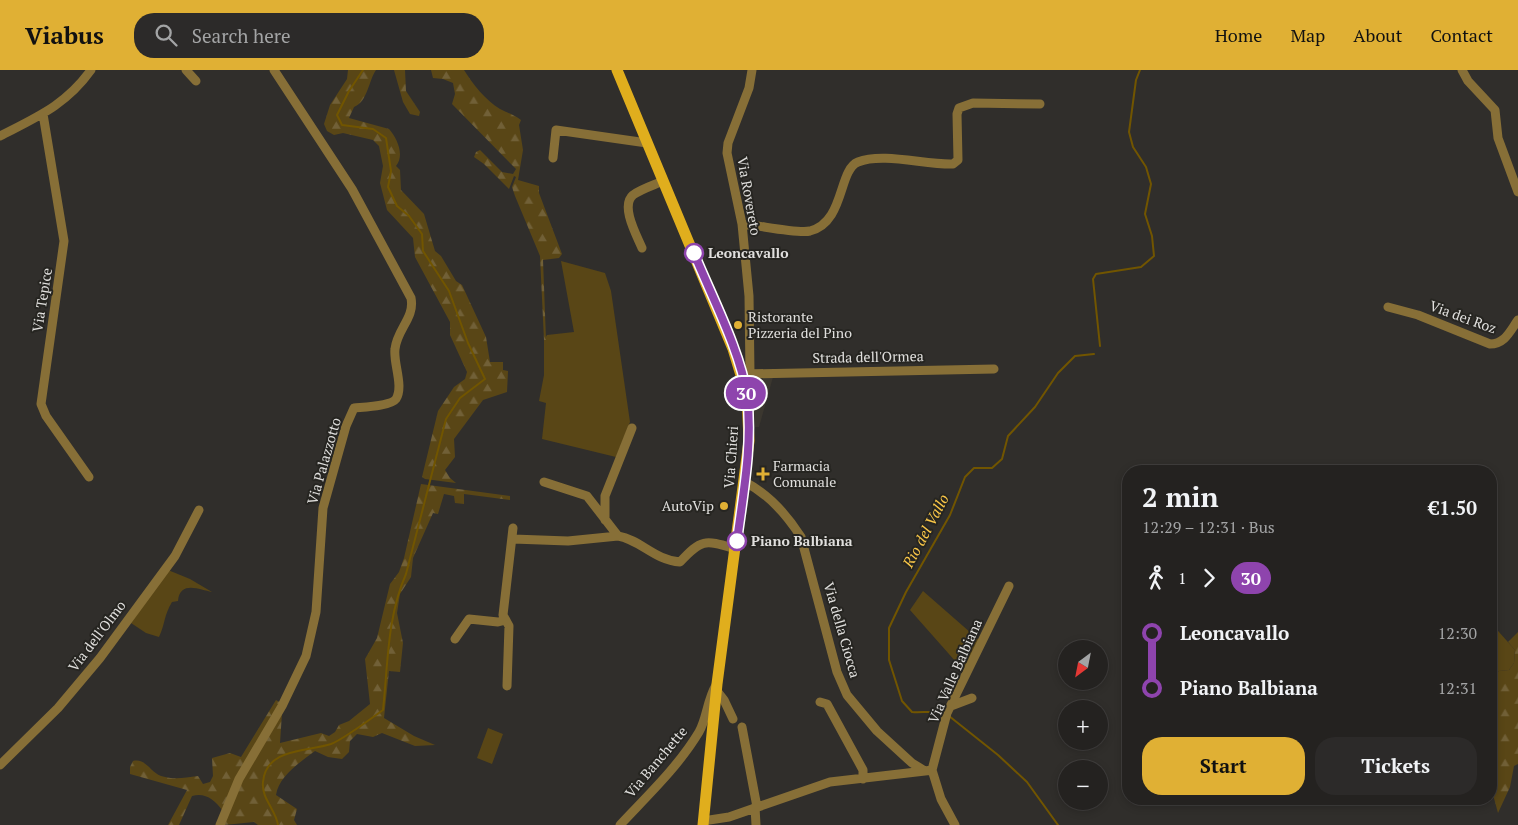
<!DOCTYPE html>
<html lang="en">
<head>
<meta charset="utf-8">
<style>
  :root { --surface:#242220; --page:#2c2a29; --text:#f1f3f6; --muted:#a3a4a5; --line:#413f3e; --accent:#e0b034 }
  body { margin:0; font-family:"PT Serif",serif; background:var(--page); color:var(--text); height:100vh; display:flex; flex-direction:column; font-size:19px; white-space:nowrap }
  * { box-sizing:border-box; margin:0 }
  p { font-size:16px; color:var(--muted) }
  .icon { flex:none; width:28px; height:28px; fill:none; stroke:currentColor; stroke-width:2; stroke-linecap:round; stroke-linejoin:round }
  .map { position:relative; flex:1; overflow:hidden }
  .panel { position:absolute; left:1122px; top:395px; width:375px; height:340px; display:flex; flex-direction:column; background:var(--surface); border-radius:20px; box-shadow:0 2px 8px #0003,0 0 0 1px var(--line) }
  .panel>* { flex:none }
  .badge { padding:0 10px; border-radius:16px; font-size:18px; line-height:32px }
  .needle { width:32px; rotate:212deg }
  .controls { position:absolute; left:1058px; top:570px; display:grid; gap:10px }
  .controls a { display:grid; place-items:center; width:50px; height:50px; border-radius:50%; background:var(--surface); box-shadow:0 2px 8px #0003,0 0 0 1px var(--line); font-size:25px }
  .map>.badge { position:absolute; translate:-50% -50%; box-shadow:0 0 0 2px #fff }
  .legs { display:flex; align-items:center; gap:8px; height:55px; padding:0 20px; font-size:16px }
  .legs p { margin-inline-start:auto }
  .summary { display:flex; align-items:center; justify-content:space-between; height:85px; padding:0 20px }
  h1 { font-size:28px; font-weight:700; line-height:38px }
  .action { display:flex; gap:10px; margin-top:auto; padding:10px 20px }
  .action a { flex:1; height:58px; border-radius:20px; background:var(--accent); color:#111; font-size:20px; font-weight:700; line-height:58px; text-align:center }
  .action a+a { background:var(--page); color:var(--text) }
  ul { padding:0 20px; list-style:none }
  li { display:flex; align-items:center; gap:18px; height:55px; font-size:19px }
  li i { display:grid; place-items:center; width:8px; height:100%; margin:0 6px; background:currentColor }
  li i::after { content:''; width:12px; height:12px; margin:-6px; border:4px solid; border-radius:50%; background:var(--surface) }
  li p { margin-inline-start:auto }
  li:first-child i { background:linear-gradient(#0000 50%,currentColor 0) }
  li:last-child i { background:linear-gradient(currentColor 50%,#0000 0) }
  header { display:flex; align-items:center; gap:30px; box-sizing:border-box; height:70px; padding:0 25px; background:var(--accent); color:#111 }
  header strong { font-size:24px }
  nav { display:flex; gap:28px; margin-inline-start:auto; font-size:18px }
  .search { width:350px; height:45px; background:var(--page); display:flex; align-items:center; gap:12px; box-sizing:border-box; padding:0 18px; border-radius:20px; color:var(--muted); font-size:19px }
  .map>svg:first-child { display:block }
  .built { fill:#3b372f }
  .green { fill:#594616 }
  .forest { fill:url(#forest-firs) }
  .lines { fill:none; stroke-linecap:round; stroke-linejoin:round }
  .stream { stroke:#715500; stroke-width:2 }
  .minor { stroke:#876f37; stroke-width:9 }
  .major { stroke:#e0ae1d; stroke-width:11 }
  .line-1-casing { stroke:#fff; stroke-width:11 }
  .line-1 { stroke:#8e44ad; stroke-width:8 }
  .stop-1-dot { fill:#fff; stroke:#8e44ad; stroke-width:2.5 }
  .poi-dot { fill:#e0b034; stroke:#262521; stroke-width:2 }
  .labels { text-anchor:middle; stroke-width:4; stroke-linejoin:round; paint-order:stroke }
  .street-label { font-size:14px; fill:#e0dfdd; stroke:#262521 }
  .stop-label { font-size:14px; font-weight:bold; fill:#e0dfdd; stroke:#262521; text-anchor:start }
  .poi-label { font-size:14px; fill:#e0dfdd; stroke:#262521; text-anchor:start }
  .water-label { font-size:15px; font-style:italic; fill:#f9c648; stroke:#262521 }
</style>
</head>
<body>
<header>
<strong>Viabus</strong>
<div class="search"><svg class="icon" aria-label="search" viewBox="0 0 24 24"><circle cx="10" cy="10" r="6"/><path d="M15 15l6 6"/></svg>Search here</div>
<nav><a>Home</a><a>Map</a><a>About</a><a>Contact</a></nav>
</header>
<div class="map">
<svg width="1518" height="755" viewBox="0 0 1518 755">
  <defs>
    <pattern id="forest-firs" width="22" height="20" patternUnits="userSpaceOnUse" patternTransform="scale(1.25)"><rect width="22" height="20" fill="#594616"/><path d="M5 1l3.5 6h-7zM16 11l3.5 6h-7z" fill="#716037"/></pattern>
  </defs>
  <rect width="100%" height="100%" fill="#302e2b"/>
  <path class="built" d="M751,307H773L759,357H755Z"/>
  <path class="green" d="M561,191L605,203L611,221L630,352L616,387L542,369L546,333L539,331L544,305V270L547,265L574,262Z
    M168,500L190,509L212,522C200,520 180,510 178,531L172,532C164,545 165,554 159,567L146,563L131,553Z
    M923,521L979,570L964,601L910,540Z
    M1491,553L1515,580L1514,593L1509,600L1499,601L1491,607Z
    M488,658L503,664L492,694L477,688Z"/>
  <path class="forest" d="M348,0H376C368,12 368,31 354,37L349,48L389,59C397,68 405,85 396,96L400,100L401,120L424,144L435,181L441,186L456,211L462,215L486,267L490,292H503V300L508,301L507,322L483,330L454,369L455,387L445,400L450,408L456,413L425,409L422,407L438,341L454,317L465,309L467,302L450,265V252L415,187L413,168L387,140L380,113L383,96L379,76L373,70L343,63L334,65L327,61L324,54L330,35L347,9Z
    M394,0H405L406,21L420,42L419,46L410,44L403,32Z
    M431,0H464C472,13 486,31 500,39C507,43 513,44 521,50L519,55L523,80L518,110L539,116V123L562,184L559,188L543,190L546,270H544L540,186L515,126L512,117L516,107L514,106L509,119L484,94L474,87L476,82L480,80L502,102L513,104L516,99L452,34L455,24L453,13L443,9L433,8Z
    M421,414L510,426V430L464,424V434L455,433L454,426L444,424L438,444L433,443L413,488L411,507L400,524L397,543L403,573L400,602L389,601L384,648L414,666L435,675L415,676L382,663L373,667L357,664L350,671L349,682L342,689L328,687L315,681C299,693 279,706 276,725L297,739L294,750L297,755H258L254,752L224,755L242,710L282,643L280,673L321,663L329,666L335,662L339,655L349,651L370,634L365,589L377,568L390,514L399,502L404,488Z
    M1518,562V694L1514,696L1510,717L1498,743L1491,717V648L1494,641L1491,637V607L1499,601L1509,600L1514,593L1515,580L1508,572Z
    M276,630L281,633L222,740C215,730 205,722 192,726L179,755H168L187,720L130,704V697L133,691C146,688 150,702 161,706C174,710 184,708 198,706L203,714L210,712L213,706L212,688L230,683L241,687Z"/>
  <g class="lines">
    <path class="stream" d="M1100,276L1093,209L1096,204L1141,197L1154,186L1152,166L1145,144L1151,114L1146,97L1133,77L1129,62L1136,10L1140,0
      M943,644C932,640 923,643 912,642L902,631L889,590V558L906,522L950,445L965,407L974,398H992L1002,389L1008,366L1035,337L1058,303L1075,286L1094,284
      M949,646L998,685L1027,712L1058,755
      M278,755C276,740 261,728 263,712C266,678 306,682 331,674C342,670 372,648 383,640C388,594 387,547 406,504L446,349L460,328L485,309L468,273L449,221L423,181L422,164L409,146L397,136L388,117L391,101L386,68L373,59L342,55L337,45L349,21L363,0"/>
    <path class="minor" d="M186,0L196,11
      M1462,0L1468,11L1495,40L1498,68L1518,122
      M43,44L64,171L41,334L46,346L89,407
      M0,66C37,47 66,35 91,0
      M553,88L556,60L647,73
      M742,154C758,155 797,164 810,161C845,152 838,100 858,92C883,82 925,95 953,94L958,90L957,44L959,38L973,33L1040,34
      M642,178C637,166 620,136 633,125C641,119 654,115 663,111
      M1388,237L1418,245L1490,274C1505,274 1510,261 1518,250
      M744,304L994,299
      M745,320L750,304L749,226L742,154L727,83L728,73L749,18L752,0
      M544,412L587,426L618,466C641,470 654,490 680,492C702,468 705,470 736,479
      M745,412C768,424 787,445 801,467L837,602L847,625L877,661L912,693L925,701L932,700
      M605,450V426L632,358
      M513,469L568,471L618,466
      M455,569L469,549L498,552L506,550
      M507,616L509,556L503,545L513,458
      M717,621L724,630L733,649
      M820,632L827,634L863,700V709
      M951,636L972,628
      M742,657L757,737
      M0,695L58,638L100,588L175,486L199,440
      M755,737L756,755
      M703,751L729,747L830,712L925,701
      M220,755L239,709L282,636L306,586L316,542L323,438L346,356L354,338C363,337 391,336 396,329C404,316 393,293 395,279C397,259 415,248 411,228L352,119L274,0
      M620,755C647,726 678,697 699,662C707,648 707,630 716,615
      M955,755L941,729L932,700L947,643L1009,516"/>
    <path class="major" d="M617,0L733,279L747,325L749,371L717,614L703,755"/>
  </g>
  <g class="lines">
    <g class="line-1-casing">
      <path id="line-1" d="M694,183C711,225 741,282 747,326C753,374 743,424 737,471"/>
    </g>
    <use href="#line-1" class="line-1"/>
  </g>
  <g class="stop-1-dot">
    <circle cx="694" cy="183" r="9"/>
    <circle cx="737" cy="471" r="9"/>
  </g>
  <g class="poi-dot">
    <circle cx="738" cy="255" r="5"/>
    <path d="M760.5 396.5h5v5h5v5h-5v5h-5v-5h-5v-5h5z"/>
    <circle cx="724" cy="436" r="5"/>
  </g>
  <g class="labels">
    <g class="street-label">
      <text transform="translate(749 126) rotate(80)" y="5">Via Rovereto</text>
      <text transform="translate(42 230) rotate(-81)" y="5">Via Tepice</text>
      <text transform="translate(1463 247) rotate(20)" y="5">Via dei Roz</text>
      <text transform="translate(868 287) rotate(-1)" y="5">Strada dell'Ormea</text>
      <text transform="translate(731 387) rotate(-86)" y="5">Via Chieri</text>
      <text transform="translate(324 391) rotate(-74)" y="5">Via Palazzotto</text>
      <text transform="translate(842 560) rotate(74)" y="5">Via della Ciocca</text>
      <text transform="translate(97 566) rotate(-53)" y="5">Via dell'Olmo</text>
      <text transform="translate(955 601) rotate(-66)" y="5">Via Valle Balbiana</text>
      <text transform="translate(656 692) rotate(-50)" y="5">Via Banchette</text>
    </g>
    <g class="stop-label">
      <text x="708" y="188">Leoncavallo</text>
      <text x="751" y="476">Piano Balbiana</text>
    </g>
    <g class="poi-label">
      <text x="748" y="252">Ristorante<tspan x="748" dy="16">Pizzeria del Pino</tspan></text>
      <text x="773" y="401">Farmacia<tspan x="773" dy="16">Comunale</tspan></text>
      <text x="714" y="441" text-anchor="end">AutoVip</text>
    </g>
    <g class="water-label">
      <text transform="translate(926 461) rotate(-62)" y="5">Rio del Vallo</text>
    </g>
  </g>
</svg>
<div class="controls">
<a><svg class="needle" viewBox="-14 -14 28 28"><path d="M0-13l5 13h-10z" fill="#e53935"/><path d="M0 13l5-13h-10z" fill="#a3a4a5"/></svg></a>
<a>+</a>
<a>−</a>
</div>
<b class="badge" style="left:746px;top:323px;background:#8e44ad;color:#fff">30</b>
<section class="panel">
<div class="summary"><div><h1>2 min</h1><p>12:29 – 12:31 · Bus</p></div><b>€1.50</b></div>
<div class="legs"><svg class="icon" aria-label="walk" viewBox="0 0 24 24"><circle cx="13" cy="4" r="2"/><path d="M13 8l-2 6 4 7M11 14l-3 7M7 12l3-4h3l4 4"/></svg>1<svg class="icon" aria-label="forward" viewBox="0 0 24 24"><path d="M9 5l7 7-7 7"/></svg><b class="badge" style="background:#8e44ad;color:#fff">30</b></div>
<ul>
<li><i style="color:#8e44ad"></i><b>Leoncavallo</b><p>12:30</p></li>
<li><i style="color:#8e44ad"></i><b>Piano Balbiana</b><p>12:31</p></li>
</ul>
<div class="action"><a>Start</a><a>Tickets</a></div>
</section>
</div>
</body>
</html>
